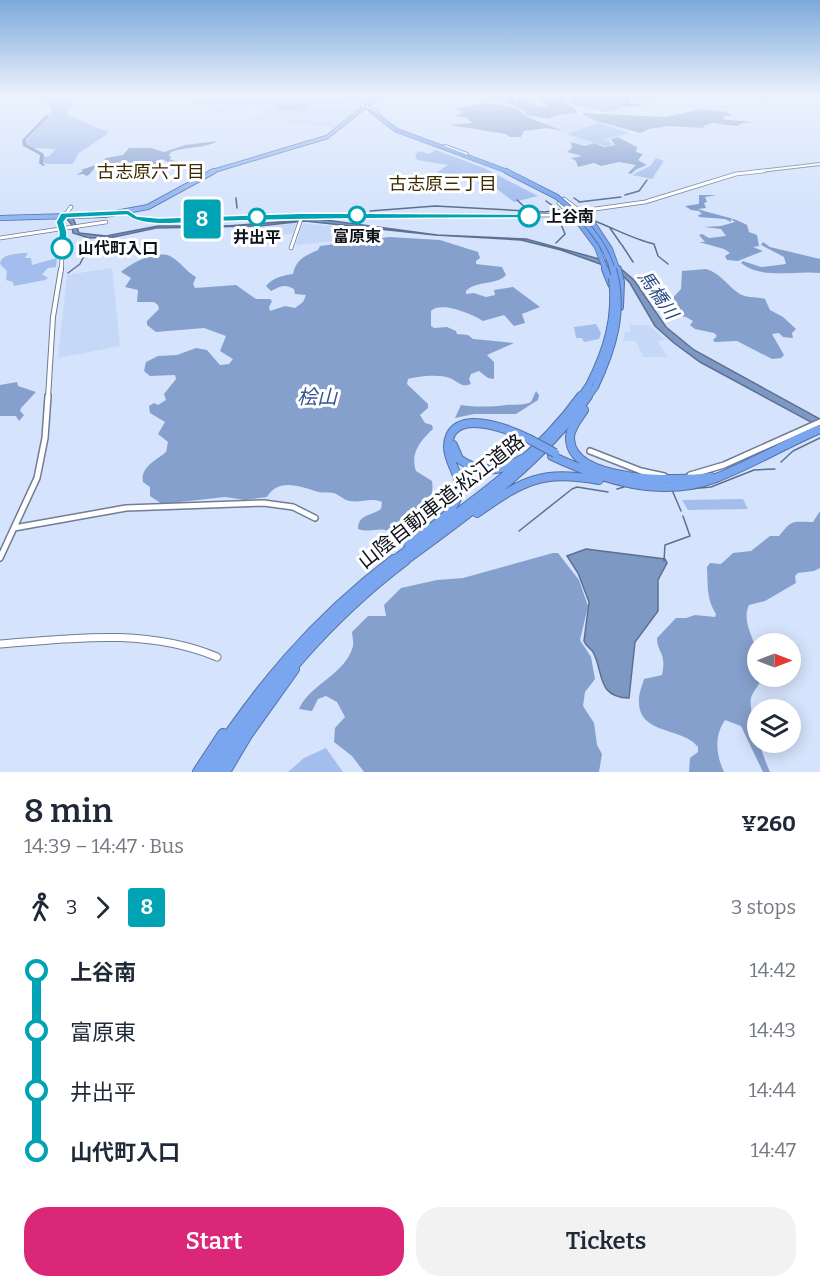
<!DOCTYPE html>
<html lang="en">
<head>
<meta charset="utf-8">
<style>
  :root { --surface:#fff; --page:#f2f2f3; --text:#1f2937; --muted:#747a83; --accent:#db2777 }
  body { margin:0; font-family:Bitter,"Noto Sans JP",serif; background:var(--page); color:var(--text); height:100vh; display:flex; flex-direction:column; font-size:22px; white-space:nowrap }
  * { box-sizing:border-box; margin:0 }
  p { font-size:20px; color:var(--muted) }
  .icon { flex:none; width:33px; height:33px; fill:none; stroke:currentColor; stroke-width:2; stroke-linecap:round; stroke-linejoin:round }
  .map { position:relative; height:772px; overflow:hidden }
  .details { display:flex; flex-direction:column; background:var(--surface); flex:1 }
  .details>* { flex:none }
  .badge { padding:0 12px; border-radius:4px; font-size:21px; line-height:39px }
  .needle { width:39px; rotate:90deg }
  .controls { position:absolute; left:747px; top:633px; display:grid; gap:12px }
  .controls a { display:grid; place-items:center; width:54px; height:54px; border-radius:50%; background:var(--surface); box-shadow:0 3px 15px #0003; font-size:30px }
  .map>.badge { position:absolute; translate:-50% -50%; box-shadow:0 0 0 3px #fff }
  .legs { display:flex; align-items:center; gap:9px; height:66px; padding:0 24px; font-size:20px }
  .legs p { margin-inline-start:auto }
  .summary { display:flex; align-items:center; justify-content:space-between; height:102px; padding:0 24px }
  h1 { font-size:33px; font-weight:600; line-height:45px }
  .primary-button { display:flex; gap:12px; margin-top:auto; padding:12px 24px }
  .primary-button a { flex:1; height:69px; border-radius:24px; background:var(--accent); color:#fff; font-size:24px; font-weight:600; line-height:69px; text-align:center }
  .primary-button a+a { background:var(--page); color:var(--text) }
  ul { padding:0 24px; list-style:none }
  li { display:flex; align-items:center; gap:21px; height:60px; font-size:22px }
  li i { display:grid; place-items:center; width:9px; height:100%; margin:0 8px; background:currentColor }
  li i::after { content:''; width:15px; height:15px; margin:-8px; border:4px solid; border-radius:50%; background:var(--surface) }
  li p { margin-inline-start:auto }
  li:first-child i { background:linear-gradient(#0000 50%,currentColor 0) }
  li:last-child i { background:linear-gradient(currentColor 50%,#0000 0) }
  .map>svg:first-child { display:block }
  .built { fill:#c6d8f8 }
  .green { fill:#a3beec }
  .forest { fill:#86a0cd }
  .water { fill:#7e98c4; stroke:#5c7091; stroke-width:1.5 }
  .lines { fill:none; stroke-linecap:round; stroke-linejoin:round }
  .stream { stroke:#5c7091; stroke-width:1.5 }
  .river { fill:#7e98c4; fill-rule:evenodd }
  .motorway-tunnel { stroke:#b7c4da; stroke-width:4; stroke-dasharray:4 1.5; stroke-linecap:butt }
  .tertiary-far4-casing { stroke:#707d94; stroke-width:4 }
  .tertiary-far3-casing { stroke:#707d94; stroke-width:4.5 }
  .tertiary-far2-casing { stroke:#707d94; stroke-width:6 }
  .tertiary-far1-casing { stroke:#707d94; stroke-width:8 }
  .tertiary-casing { stroke:#707d94; stroke-width:9 }
  .trunk-far1-casing { stroke:#5472a5; stroke-width:4.5 }
  .trunk-casing { stroke:#5472a5; stroke-width:6 }
  .motorway-far4-casing { stroke:#5472a5; stroke-width:5 }
  .motorway-far3-casing { stroke:#5472a5; stroke-width:6 }
  .motorway-far2-casing { stroke:#5472a5; stroke-width:8 }
  .motorway-far1-casing { stroke:#5472a5; stroke-width:10 }
  .motorway-casing { stroke:#5472a5; stroke-width:12 }
  .tertiary-far4 { stroke:#fff; stroke-width:2 }
  .tertiary-far3 { stroke:#fff; stroke-width:3 }
  .tertiary-far2 { stroke:#fff; stroke-width:4 }
  .tertiary-far1 { stroke:#fff; stroke-width:5 }
  .tertiary { stroke:#fff; stroke-width:7 }
  .trunk-far1 { stroke:#94b7f2; stroke-width:3 }
  .trunk { stroke:#94b7f2; stroke-width:4.5 }
  .motorway-far4 { stroke:#7aa5ef; stroke-width:4 }
  .motorway-far3 { stroke:#7aa5ef; stroke-width:4.5 }
  .motorway-far2 { stroke:#7aa5ef; stroke-width:6 }
  .motorway-far1 { stroke:#7aa5ef; stroke-width:8 }
  .motorway { stroke:#7aa5ef; stroke-width:10 }
  .motorway-bridge-far2-casing { stroke:#5472a5; stroke-width:6; stroke-linecap:butt }
  .motorway-bridge-far1-casing { stroke:#5472a5; stroke-width:8; stroke-linecap:butt }
  .motorway-bridge-casing { stroke:#5472a5; stroke-width:10; stroke-linecap:butt }
  .motorway-bridge-far2 { stroke:#7aa5ef; stroke-width:4.5 }
  .motorway-bridge-far1 { stroke:#7aa5ef; stroke-width:6 }
  .motorway-bridge { stroke:#7aa5ef; stroke-width:8 }
  .line-1 { fill:#00a3b4; stroke:#fff; stroke-width:1.5 }
  .stop-1-dot { fill:#fff; stroke:#00a3b4; stroke-width:3 }
  .labels { text-anchor:middle; stroke-width:6; stroke-linejoin:round; paint-order:stroke }
  .far-stop-label { font-size:16px; font-weight:bold; fill:#0e121b; stroke:#fff; text-anchor:start }
  .far-neighbourhood-label { font-size:18px; fill:#3d2a02; stroke:#fff }
  .far-water-label { font-size:18px; font-style:italic; fill:#294982; stroke:#fff }
  .park-label { font-size:20px; font-style:italic; fill:#365690; stroke:#fff }
  .street-label { font-size:20px; fill:#0e121b; stroke:#fff }
</style>
</head>
<body>
<div class="map">
<svg width="820" height="772" viewBox="0 0 820 772">
  <rect width="100%" height="100%" fill="#d5e3fc"/>
  <path class="built" d="M225,95H240L271,103L260,111L253,108L218,112L194,101L223,99Z
    M287,95H357L345,105L357,107L354,115L339,128L249,119Z
    M567,115L581,116L630,133L609,140L614,145L605,146L593,143L585,145L573,142L571,140L577,138L562,133L565,131L550,126L548,123Z
    M297,223L292,234L257,235V228Z
    M302,223L379,231L380,236L296,245Z
    M112,268L120,346L58,358L67,275Z
    M629,325H649L665,340L658,341L667,357H643L636,341H623L625,332H631Z"/>
  <path class="green" d="M43,95H57L54,98L74,104L67,111L68,116C83,119 94,130 108,130L107,134L78,154L73,164H47L42,162L43,157L49,156L56,149L34,148L26,142L51,112L52,108L44,101Z
    M288,95H323L304,111L276,109V104L289,100L282,99Z
    M583,96L617,100L614,101L623,108L609,111L610,113L574,105V100Z
    M598,123L629,133L603,139L613,144L605,146L568,134Z
    M436,150L484,168L538,196L514,202L497,189L477,184L480,179L466,174H440L437,172L448,165L417,160L415,154L421,151L428,154Z
    M656,158L664,161L652,179L632,175L650,166Z
    M22,253H28L25,258H31L32,265L57,258L56,267L48,268L42,274L48,278L45,280L14,286L13,282L6,280L7,271L0,264C1,254 13,255 22,253Z
    M596,324L601,333L599,339L584,342L582,338H576L574,327Z
    M743,499L748,509L688,510L682,500Z
    M326,748L343,772H288L304,758Z"/>
  <path class="forest" d="M491,95H516L514,97L515,102L518,100L516,97L524,96L523,97C530,104 538,109 549,106L534,95H542L544,98H560L559,96L566,95L565,97L568,100L564,103L573,107L578,113L558,115L548,119L526,115L524,110L508,103L507,97L504,98L505,102L499,99L489,101L494,98Z
    M571,95H650L653,97L630,98L631,101L629,103L649,106L624,107L614,99L584,97L576,100L575,104L567,103L573,100L569,97Z
    M484,103C499,106 514,102 525,116L563,131L547,128L524,131L521,137H510L506,134L450,125L472,123L468,118L455,116L464,112L454,109Z
    M702,109L727,112L732,116H724L723,119C733,121 743,120 752,123H743L737,126L712,123L703,126L704,128L669,126L649,129L641,133L596,121L581,113L666,117Z
    M618,137L637,147L636,152L643,154L638,160L647,165L637,169L631,174L628,173L636,165L619,162L601,166L594,163L578,167L576,161L571,158L582,156L567,152L572,148L571,142L585,146L594,143L604,147L615,145L611,139Z
    M218,141C204,149 186,146 171,152L169,156L172,157L169,159L179,162L175,166L162,159L155,162L170,167L161,166V169C140,174 117,157 98,166C93,168 92,173 87,176L83,174L76,175L83,171L81,170L101,163L106,158L123,155L129,148H151L164,152L185,145Z
    M699,195H717L705,197L707,202L704,203L706,208L698,209C714,215 731,216 747,225L749,232L757,235L759,246L753,247L763,251L738,261L727,260L725,256L730,253L724,249L699,242H705L699,235L702,234L709,238L726,236L721,229L704,227L721,226L735,222L731,219V222L725,219L699,217L698,215L702,214L699,211L691,210L685,206L699,204Z
    M389,237L440,240L478,252L480,258L476,261V264L502,267L506,275C496,286 476,280 466,291V294L474,293L486,297L495,295L494,290L513,287L540,307L522,314L525,323L514,326L504,315L483,321C472,314 441,301 431,311V326L434,328L447,327L456,331L457,334L468,335L473,339L514,343L487,355L494,362V379L488,378L479,371L471,374L469,379L471,384C461,388 459,382 450,378C439,374 419,376 408,379L407,384L428,404V408L420,415L425,423L432,425L433,429C420,441 410,453 416,471L432,481C435,499 425,506 410,511L401,535C394,535 391,531 385,530C376,528 368,533 358,529C358,514 371,516 381,509L382,502C371,497 362,503 350,501C343,500 339,494 333,493C328,492 323,493 319,492C301,487 279,477 267,497L245,500L225,497L162,504L150,496V487L143,482C140,467 157,460 166,452L168,442L158,434L165,422L150,413L149,406L154,403L158,405L166,400L164,394L176,379L175,375L150,376L144,371L146,362L158,356L177,355L196,348L207,350L220,365L229,364L233,359L220,351L226,336L204,328L156,332L147,325V321L159,309L158,305L154,302H137L138,290L125,287L131,278L121,272C131,263 156,250 170,256C180,261 186,272 196,277L193,284L195,288L236,285L256,299H270L272,301L269,307L270,311L285,306L295,308L303,302L306,295L295,294L294,289C284,283 279,287 271,291L266,286C272,278 283,275 293,274C296,259 305,256 318,250L320,246Z
    M763,242L770,247L820,259V273C795,270 763,280 741,263L743,261L761,267L786,264L784,257L761,245Z
    M706,269C720,273 726,284 737,292C746,299 755,296 765,299L770,310L783,317L796,329L792,333L793,338L783,337L779,333L772,334L784,355L781,358L772,359L737,341L715,342L713,340L717,336L714,333L695,329L690,325L693,321L686,317L667,314L673,308L670,301L681,289L682,271Z
    M17,382L18,386L36,392L21,408L20,411L24,415L19,421L16,416H0V385Z
    M536,391L539,395L538,400L516,414H474L455,418L461,405C476,407 490,407 506,405C516,404 522,406 531,402Z
    M820,511V568L814,571L798,573L795,576L796,583L765,601L749,605C741,622 755,639 758,657C758,663 758,670 758,676L761,677C761,685 753,690 751,698C748,711 764,760 770,772H763L741,726L725,720C714,736 716,755 724,772H689L690,758L698,752V747C683,727 640,735 639,703C638,695 642,686 644,679L662,675C667,652 657,653 657,638L676,618H686L695,615L715,617L716,614C706,599 708,584 707,567L710,563L721,564L733,553L751,551L770,536H779C793,519 791,522 813,522Z
    M553,553H558L579,580L588,606L580,640L591,657L595,679L585,692L583,706L594,723L597,745L602,754L599,772H364L352,756L334,742L335,728L345,717L337,702L326,696L318,699L312,711L299,709C310,684 346,674 353,646C354,642 352,636 352,632L368,616H386L384,605L401,588L437,580L463,578Z"/>
  <path class="water" d="M73,218L79,233L106,236L158,226H227L318,219L437,235L526,239L614,263L634,280L666,327L694,350L820,419V427L700,362L674,343L655,326L630,283L617,270L561,250L521,240L435,235L305,221L259,226L156,228L114,237L89,238L73,233L72,225L67,219Z
    M586,549L665,559L667,563L658,580V611L635,642L629,698C596,697 604,672 593,652C590,648 586,646 584,641L589,602L578,573L567,556Z"/>
  <g class="lines">
    <path class="stream" d="M625,195L639,191L647,180
      M236,198L237,208
      M574,198L580,202
      M517,200L529,211
      M579,202L621,197
      M370,211L435,206L545,212L559,210L546,201
      M595,221C615,229 633,239 654,244L658,256L668,264
      M610,228L621,244
      M556,243L565,234L558,217
      M622,245L633,262
      M86,254L106,247L114,236
      M68,273L80,264L84,256
      M781,462L793,451L820,438
      M631,488L645,489
      M617,489L624,487
      M672,490L681,511
      M678,490L711,487L754,470L775,469
      M519,531L572,489L577,487L608,492
      M664,561L665,545L690,536L683,516"/>
    <path class="river" d="M46,115L49,116L26,140L27,144L44,154L43,163L45,165L43,166L39,163L40,155L23,146L22,140Z"/>
    <path class="motorway-tunnel" d="M353,95L367,110"/>
    <g class="tertiary-far4-casing">
      <path id="tertiary-far4" d="M360,95L365,101L362,106L373,109L380,116
        M273,102L285,95
        M445,146L467,154
        M751,172L820,164"/>
    </g>
    <g class="tertiary-far3-casing">
      <path id="tertiary-far3" d="M564,199L590,219
        M559,203L580,224
        M128,212L135,218L159,221L308,216L552,215L645,202L736,174L764,171
        M0,238L106,222
        M291,248L302,216
        M61,271L63,245L60,222L71,207"/>
    </g>
    <g class="tertiary-far2-casing">
      <path id="tertiary-far2" d="M48,398L53,317L61,269"/>
    </g>
    <g class="tertiary-far1-casing">
      <path id="tertiary-far1" d="M590,451L641,471L664,476
        M690,475L724,465L820,422
        M14,528L126,508L264,503L293,507L315,518
        M0,558L37,478L45,438L48,396"/>
    </g>
    <g class="tertiary-casing">
      <path id="tertiary" d="M0,644C74,638 147,628 217,657"/>
    </g>
    <g class="trunk-far1-casing">
      <path id="trunk-far1" d="M210,172L327,137L380,95"/>
    </g>
    <g class="trunk-casing">
      <path id="trunk" d="M0,218L105,215L148,207L214,171"/>
    </g>
    <g class="motorway-far4-casing">
      <path id="motorway-far4" d="M370,110L396,130L509,172"/>
    </g>
    <g class="motorway-far3-casing">
      <path id="motorway-far3" d="M506,171L557,197
        M590,219L610,249L618,271
        M580,224L597,247L606,271"/>
    </g>
    <g class="motorway-far2-casing">
      <path id="motorway-far2" d="M605,269L611,284
        M618,269L621,282L620,307
        M580,398L589,385
        M587,398L595,387"/>
    </g>
    <g class="motorway-far1-casing">
      <path id="motorway-far1" d="M584,410C579,418 569,429 570,439C572,484 681,481 711,477
        M453,445L459,459C480,474 501,472 522,459
        M552,456C603,480 661,499 716,478C752,464 785,444 820,429
        M477,513C524,480 541,470 599,480
        M408,544C426,531 454,516 459,492C462,476 448,463 448,447C449,405 509,429 529,439
        M392,562C459,510 531,466 581,396
        M403,562C471,512 539,465 588,396"/>
    </g>
    <g class="motorway-casing">
      <path id="motorway" d="M198,772L223,734
        M204,772C258,688 314,621 394,560
        M215,772C268,690 327,619 405,560
        M225,772L247,735L294,669"/>
    </g>
    <use href="#tertiary-far4" class="tertiary-far4"/>
    <use href="#tertiary-far3" class="tertiary-far3"/>
    <use href="#tertiary-far2" class="tertiary-far2"/>
    <use href="#tertiary-far1" class="tertiary-far1"/>
    <use href="#tertiary" class="tertiary"/>
    <use href="#trunk-far1" class="trunk-far1"/>
    <use href="#trunk" class="trunk"/>
    <use href="#motorway-far4" class="motorway-far4"/>
    <use href="#motorway-far3" class="motorway-far3"/>
    <use href="#motorway-far2" class="motorway-far2"/>
    <use href="#motorway-far1" class="motorway-far1"/>
    <use href="#motorway" class="motorway"/>
    <g class="motorway-bridge-far2-casing">
      <path id="motorway-bridge-far2" d="M557,197C582,218 604,239 613,271"/>
    </g>
    <g class="motorway-bridge-far1-casing">
      <path id="motorway-bridge-far1" d="M589,385C607,350 617,317 612,278
        M595,387C613,349 625,311 613,269"/>
    </g>
    <g class="motorway-bridge-casing">
      <path id="motorway-bridge" d="M529,439L555,453"/>
    </g>
    <use href="#motorway-bridge-far2" class="motorway-bridge-far2"/>
    <use href="#motorway-bridge-far1" class="motorway-bridge-far1"/>
    <use href="#motorway-bridge" class="motorway-bridge"/>
  </g>
  <linearGradient id="sky" x2="0" y2="1"><stop stop-color="#7da9da"/><stop offset="0.47" stop-color="#ecf2fe"/><stop offset="1" stop-color="#ecf2fe" stop-opacity="0"/></linearGradient>
  <rect width="820" height="203" fill="url(#sky)"/>
  <path class="line-1" d="M128,210L137,216L159,218L308,213L529,214L533,216L529,218C422,218 315,218 207,222C186,222 143,229 127,215L67,218L64,222L67,232V248L62,251L58,248L59,232L56,222L61,213Z"/>
  <g class="stop-1-dot">
    <circle cx="357" cy="215" r="8"/>
    <circle cx="529" cy="216" r="10"/>
    <circle cx="257" cy="217" r="8"/>
    <circle cx="62" cy="248" r="10"/>
  </g>
  <g class="labels">
    <g class="far-stop-label">
      <text x="546" y="222">上谷南</text>
      <text x="357" y="242" text-anchor="middle">富原東</text>
      <text x="257" y="243" text-anchor="middle">井出平</text>
      <text x="78" y="254">山代町入口</text>
    </g>
    <g class="far-neighbourhood-label">
      <text x="151" y="178">古志原六丁目</text>
      <text x="443" y="190">古志原三丁目</text>
    </g>
    <g class="far-water-label">
      <text transform="translate(658 295) rotate(55)" y="6">馬橋川</text>
    </g>
    <g class="park-label">
      <text x="317" y="404">桧山</text>
    </g>
    <g class="street-label">
      <text transform="translate(441 501) rotate(-38)" y="7">山陰自動車道;松江道路</text>
    </g>
  </g>
</svg>
<div class="controls">
<a><svg class="needle" viewBox="-14 -14 28 28"><path d="M0-13l5 13h-10z" fill="#e53935"/><path d="M0 13l5-13h-10z" fill="#747a83"/></svg></a>
<a><svg class="icon" aria-label="layers" viewBox="0 0 24 24"><path d="M12 4l9 5-9 5-9-5zM3 14l9 5 9-5"/></svg></a>
</div>
<b class="badge" style="left:202px;top:219px;background:#00a3b4;color:#fff">8</b>
</div>
<section class="details">
<div class="summary"><div><h1>8 min</h1><p>14:39 – 14:47 · Bus</p></div><b>¥260</b></div>
<div class="legs"><svg class="icon" aria-label="walk" viewBox="0 0 24 24"><circle cx="13" cy="4" r="2"/><path d="M13 8l-2 6 4 7M11 14l-3 7M7 12l3-4h3l4 4"/></svg>3<svg class="icon" aria-label="forward" viewBox="0 0 24 24"><path d="M9 5l7 7-7 7"/></svg><b class="badge" style="background:#00a3b4;color:#fff">8</b><p>3 stops</p></div>
<ul>
<li><i style="color:#00a3b4"></i><b>上谷南</b><p>14:42</p></li>
<li><i style="color:#00a3b4"></i><span>富原東</span><p>14:43</p></li>
<li><i style="color:#00a3b4"></i><span>井出平</span><p>14:44</p></li>
<li><i style="color:#00a3b4"></i><b>山代町入口</b><p>14:47</p></li>
</ul>
<div class="primary-button"><a>Start</a><a>Tickets</a></div>
</section>
</body>
</html>
